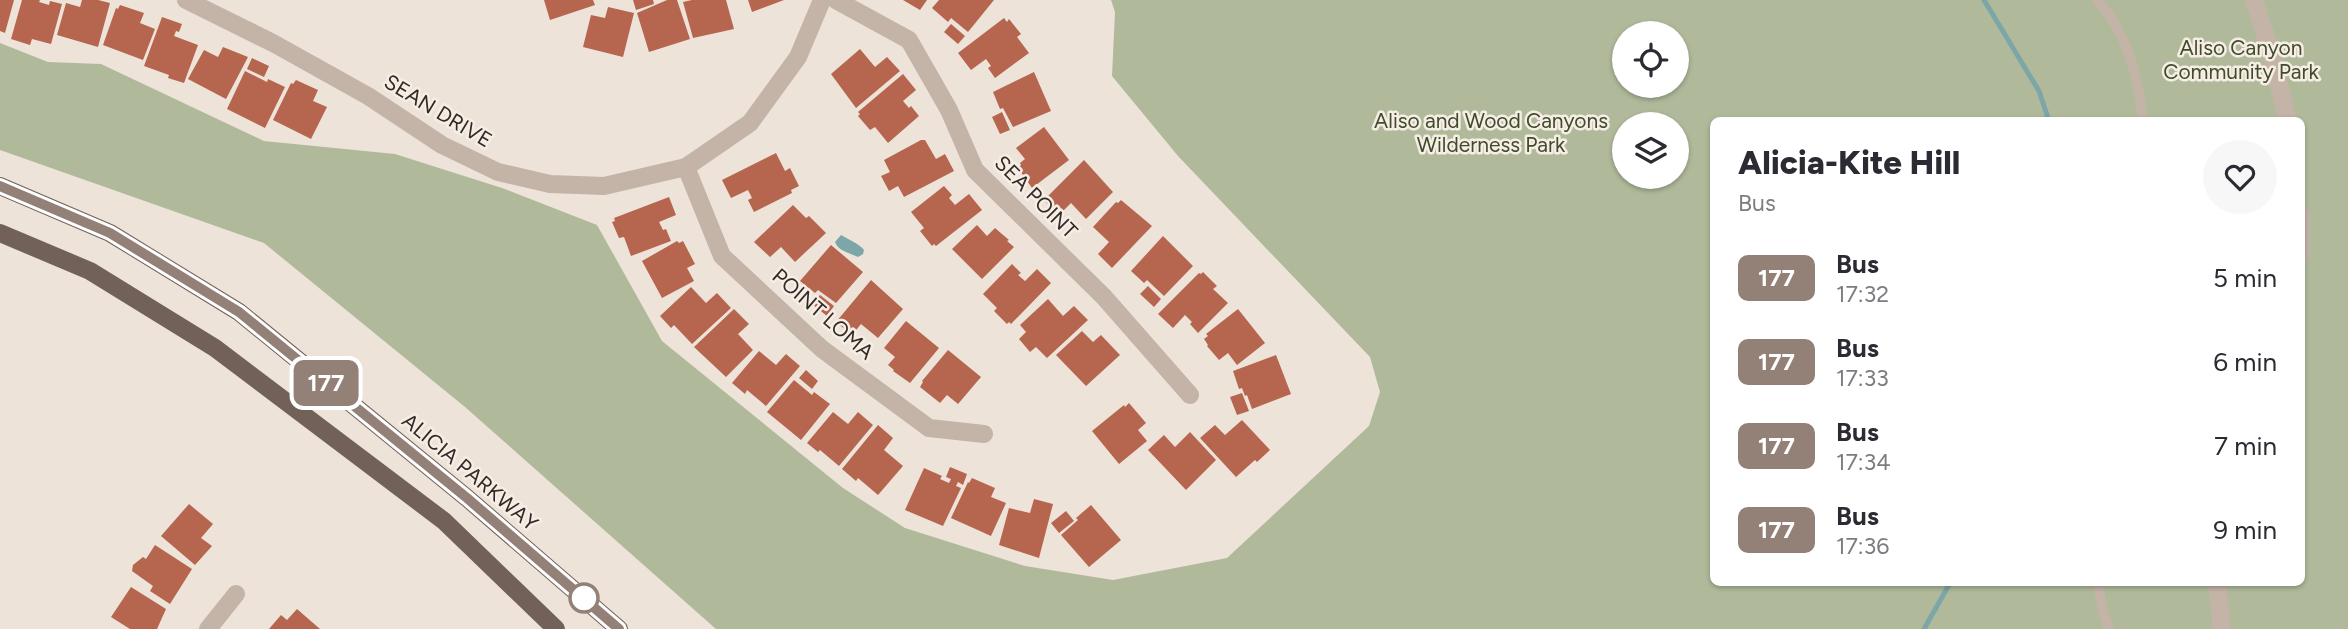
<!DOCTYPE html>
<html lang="en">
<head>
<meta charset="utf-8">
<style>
  :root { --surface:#fff; --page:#f7f7f7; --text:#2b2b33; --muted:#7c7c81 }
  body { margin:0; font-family:Figtree,sans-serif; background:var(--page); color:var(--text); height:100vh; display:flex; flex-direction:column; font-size:26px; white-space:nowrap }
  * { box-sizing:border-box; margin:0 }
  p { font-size:23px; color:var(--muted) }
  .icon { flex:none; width:38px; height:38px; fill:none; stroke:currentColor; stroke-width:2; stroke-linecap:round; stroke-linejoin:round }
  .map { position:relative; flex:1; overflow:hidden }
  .sheet { position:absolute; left:1710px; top:117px; width:595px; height:469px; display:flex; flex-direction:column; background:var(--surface); border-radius:10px; box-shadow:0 2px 5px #0004 }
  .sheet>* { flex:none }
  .badge { padding:0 14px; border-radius:10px; font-size:24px; line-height:46px }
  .fabs { position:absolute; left:1612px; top:21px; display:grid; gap:14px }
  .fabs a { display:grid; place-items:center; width:77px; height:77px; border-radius:50%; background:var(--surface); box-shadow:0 2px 5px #0004; font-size:35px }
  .map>.badge { position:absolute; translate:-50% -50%; box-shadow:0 0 0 4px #fff }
  .round { display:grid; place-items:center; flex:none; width:74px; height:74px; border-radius:37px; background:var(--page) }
  .head { display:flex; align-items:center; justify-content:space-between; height:119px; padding:0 28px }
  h1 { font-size:33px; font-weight:800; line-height:52px }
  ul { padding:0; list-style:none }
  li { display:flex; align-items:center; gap:21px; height:84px; padding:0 28px }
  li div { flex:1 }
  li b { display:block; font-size:26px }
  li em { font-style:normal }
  li .badge { min-width:77px; font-weight:700; text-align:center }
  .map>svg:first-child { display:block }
  .green { fill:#b0ba9b; fill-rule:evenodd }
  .water { fill:#7ca6a7 }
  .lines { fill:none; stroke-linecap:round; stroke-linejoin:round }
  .stream { stroke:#7ca6a7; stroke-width:5 }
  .building { fill:#b6654e }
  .lane { stroke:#c4b3a7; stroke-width:10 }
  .street { stroke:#c4b3a7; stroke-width:18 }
  .primary { stroke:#716159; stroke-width:18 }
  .line-casing { stroke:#fff; stroke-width:16 }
  .line { stroke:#938177; stroke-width:10 }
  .stop-dot { fill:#fff; stroke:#938177; stroke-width:3.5 }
  .labels { text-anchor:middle; stroke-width:5; stroke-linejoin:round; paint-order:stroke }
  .park-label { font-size:21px; fill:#414c2d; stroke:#f6eee5 }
  .street-label { font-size:21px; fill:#312a26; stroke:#f6eee5 }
</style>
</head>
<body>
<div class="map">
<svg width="2348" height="629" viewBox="0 0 2348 629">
  <rect width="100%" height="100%" fill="#ede3d9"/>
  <path class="green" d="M1111,0H2348V629H716L465,407L264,243L0,150V43L48,62L101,64L264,141L395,154L502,188L597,225L662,341L843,488L905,528L1025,566L1113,580L1227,558L1369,426L1380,392L1370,357L1178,156L1112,76L1115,12ZM1624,33H1676V86H1624ZM1713,121H2301V583H1713ZM1624,124H1676V177H1624Z"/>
  <path class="water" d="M841,235C846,238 861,245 864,250L863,254L858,257C850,253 838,251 835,242Z"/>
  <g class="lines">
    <path class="stream" d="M1984,0L2039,91L2049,121
      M1924,629L1950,583"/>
  </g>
  <path class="building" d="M0,0H14L5,33L0,31Z
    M22,0H40L39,2L49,5L50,1L62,4L51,44L32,39L30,45L11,39Z
    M82,0H98L110,3L98,47L57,35L66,3L80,7Z
    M544,0H593L595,5L550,20Z
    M633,0H653L654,4L636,10Z
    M667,0H677L690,39L649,52L637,13Z
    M692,0H726L734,29L693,38L683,2Z
    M748,0H784L752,12Z
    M903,0H927L920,10Z
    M939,0H994L968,32L951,18L948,22L932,8Z
    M120,5L144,13L140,23L155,29L143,60L103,45L116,8L118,9Z
    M608,7L634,13L623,57L583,47L591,15L605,18Z
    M162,17L182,24L179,32L176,31L174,36L198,45L184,83L168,78L169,75L144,66Z
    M1004,18L1007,22L1009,19L1021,34L1017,37L1029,53L995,78L988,68L991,66L986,59L971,70L958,53Z
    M951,24L965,36L958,44L944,32Z
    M223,47L248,57L226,99L188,79L204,50L218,57Z
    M860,49L875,67L887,57L900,71L856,108L831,74Z
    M252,58L269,66L264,77L247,69Z
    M245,71L267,82L268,79L285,87L265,128L227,109Z
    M1034,72L1051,111L1013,127L1003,108L1000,109L993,92Z
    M903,74L916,90L903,101L909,108L911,106L919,116L888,143L875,127L870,130L858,116L860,114L858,112Z
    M296,80L318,90L313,101L327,107L311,139L273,120L291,83L293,84Z
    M1002,112L1010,130L1000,134L992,117Z
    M1044,127L1069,160L1032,188L1018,168L1021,165L1020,163L1025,159L1016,148Z
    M921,140H925L936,159L945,154L954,171L904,197L898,186L889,191L881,176L890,172L884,160Z
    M776,153L785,171L790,168L799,186L791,190L792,193L754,212L748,200L752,198L748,190L731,198L722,180Z
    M1084,160L1113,192L1086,219L1071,203L1059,215L1044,200Z
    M944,186L952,195L949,198L955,205L969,194L982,210L936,246L934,244L932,246L920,231L924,228L911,212Z
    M669,197L676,215L659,222L663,230L666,229L671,241L631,256L624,237L619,238L612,222L615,221L614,218Z
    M1121,200L1152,226L1112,268L1098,254L1109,242L1093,227L1116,202L1118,203Z
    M793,205L806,218L809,216L826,233L795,262L781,247L770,257L754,242Z
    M977,225L987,236L995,228L1009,240L1007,241L1014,247L982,279L952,249Z
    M1163,236L1193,266L1164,296L1147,280L1144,283L1131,271Z
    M677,241L679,243L683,241L695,264L687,268L694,281L662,298L642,261Z
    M831,245L863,272L836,303L818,290L815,293L800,281Z
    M1012,264L1021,273L1018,275L1025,281L1037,269L1051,283L1011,324L1009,322L1007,324L994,311L997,308L983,294Z
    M1203,272L1217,286L1213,289L1228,303L1198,333L1190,324L1192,322L1185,315L1173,328L1158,314L1199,273L1201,274Z
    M871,280L903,309L878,338L861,324L852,335L836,322Z
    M1148,286L1161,299L1154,307L1140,294Z
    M691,287L706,303L717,293L731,308L692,344L674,325L671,328L660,316Z
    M820,295L834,306L827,316L812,304Z
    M1048,299L1063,316L1074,306L1088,320L1047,358L1036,347L1030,352L1019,339L1026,332L1020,325Z
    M734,309L749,324L738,334L753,350L726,377L694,347Z
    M1238,309L1265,343L1237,365L1228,353L1219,360L1207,346L1208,345L1204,339L1208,336L1206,334Z
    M906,321L939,348L910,383L893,371L894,370L888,365L895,357L884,348Z
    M1082,331L1093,342L1101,335L1120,355L1086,386L1056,355Z
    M948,350L981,377L958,404L947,395L940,403L920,387L923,382L922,381Z
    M759,351L776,365L786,354L800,366L766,406L747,390L745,394L732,383Z
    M1276,355L1291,394L1252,409L1247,395L1245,396L1242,388L1239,389L1233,371Z
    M806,370L818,381L812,389L799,378Z
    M794,380L812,395L814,392L830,404L801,440L767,412Z
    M1242,393L1249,411L1237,415L1230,397Z
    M1129,403L1146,423L1138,430L1147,441L1119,464L1092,431L1124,405L1125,407Z
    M833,412L848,424L858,412L873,425L839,466L820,450L818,452L807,443Z
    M1242,420L1270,450L1257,462L1255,460L1236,477L1200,438L1215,425L1225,435Z
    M878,425L893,438L884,450L903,466L878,495L858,478L856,481L842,469Z
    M1190,432L1216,460L1186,490L1148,450L1164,435L1175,447Z
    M950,467L967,474L963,485L958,482L956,486L961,488L943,526L905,510L924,468L942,476L940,479L949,483L951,479L946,477Z
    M972,478L995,488L991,497L1006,503L991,536L951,518L968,482L969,483Z
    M1034,499L1053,504L1039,558L999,545L1009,508L1030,513Z
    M189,504L213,524L201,538L212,546L195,565L161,536Z
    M1091,505L1121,540L1089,567L1061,535L1078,520L1076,518Z
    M1066,511L1074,521L1059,533L1051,523Z
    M155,545L192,569L170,604L150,591L153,586L132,571L133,565L143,557L146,559Z
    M131,587L166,609L157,629H130L111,617Z
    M297,609L320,629H269L281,615L287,620Z"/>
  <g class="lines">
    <path class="lane" d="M2097,0C2128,33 2138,77 2143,121
      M2098,583L2103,611L2109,629"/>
    <path class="street" d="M186,0L273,43L368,96L442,145L498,172L550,184L604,186L686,167L750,123L798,57L822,0
      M836,0L909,40L949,110L975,170L1104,297L1190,395
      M2254,0L2269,46L2288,121
      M686,167L722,256L822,349L929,428L984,434
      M2301,215V254
      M2217,583L2222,629
      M208,629L236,594"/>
    <path class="primary" d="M0,186L110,233L239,312L467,498L619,629
      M0,233L90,271L215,348L444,521L556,629"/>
  </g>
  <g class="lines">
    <g class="line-casing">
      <path id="line" d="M0,186L110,233L239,312L467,498L619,629"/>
    </g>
    <use href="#line" class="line"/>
  </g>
  <circle class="stop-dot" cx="584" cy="598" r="14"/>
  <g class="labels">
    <g class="park-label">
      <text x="2241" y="55">Aliso Canyon<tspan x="2241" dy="24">Community Park</tspan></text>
      <text x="1491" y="128">Aliso and Wood Canyons<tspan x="1491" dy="24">Wilderness Park</tspan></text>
    </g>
    <g class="street-label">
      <text transform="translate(438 111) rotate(31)" y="7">SEAN DRIVE</text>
      <text transform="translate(1036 197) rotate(45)" y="7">SEA POINT</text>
      <text transform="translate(823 314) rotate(41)" y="7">POINT LOMA</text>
      <text transform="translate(470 472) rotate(40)" y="7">ALICIA PARKWAY</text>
    </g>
  </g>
</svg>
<div class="fabs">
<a><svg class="icon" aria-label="locate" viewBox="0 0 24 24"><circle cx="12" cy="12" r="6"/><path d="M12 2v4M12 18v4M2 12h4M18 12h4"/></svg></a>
<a><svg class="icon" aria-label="layers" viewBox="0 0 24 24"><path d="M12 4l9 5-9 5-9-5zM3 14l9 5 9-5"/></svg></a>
</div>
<b class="badge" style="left:326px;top:383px;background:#938177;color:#fff">177</b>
<section class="sheet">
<div class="head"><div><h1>Alicia-Kite Hill</h1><p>Bus</p></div><a class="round"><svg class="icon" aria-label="heart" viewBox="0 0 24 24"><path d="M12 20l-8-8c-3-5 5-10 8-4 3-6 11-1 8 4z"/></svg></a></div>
<ul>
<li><span class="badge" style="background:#938177;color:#fff">177</span><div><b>Bus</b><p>17:32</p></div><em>5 min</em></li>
<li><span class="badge" style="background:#938177;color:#fff">177</span><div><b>Bus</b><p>17:33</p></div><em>6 min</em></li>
<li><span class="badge" style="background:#938177;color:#fff">177</span><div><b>Bus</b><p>17:34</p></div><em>7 min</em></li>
<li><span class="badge" style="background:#938177;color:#fff">177</span><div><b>Bus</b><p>17:36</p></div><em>9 min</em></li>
</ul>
</section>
</div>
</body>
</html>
